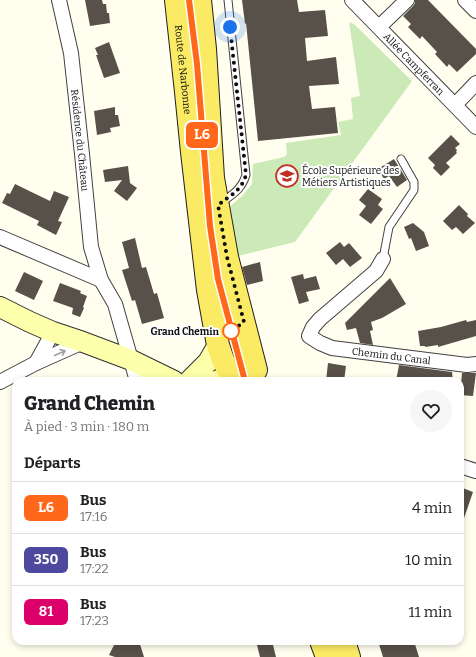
<!DOCTYPE html>
<html lang="fr">
<head>
<meta charset="utf-8">
<style>
  :root { --surface:#fff; --page:#f6f6f6; --text:#202124; --muted:#757577; --line:#e0e0e0 }
  body { margin:0; font-family:Bitter,serif; background:var(--page); color:var(--text); height:100vh; display:flex; flex-direction:column; font-size:15px; white-space:nowrap }
  * { box-sizing:border-box; margin:0 }
  p { font-size:13px; color:var(--muted) }
  .icon { flex:none; width:22px; height:22px; fill:none; stroke:currentColor; stroke-width:2; stroke-linecap:round; stroke-linejoin:round }
  .map { position:relative; flex:1; overflow:hidden }
  .side { position:absolute; left:12px; top:377px; width:452px; height:268px; display:flex; flex-direction:column; background:var(--surface); border-radius:12px; box-shadow:0 2px 6px #0003 }
  .side>* { flex:none }
  .badge { padding:0 8px; border-radius:6px; font-size:14px; line-height:26px }
  .you { position:absolute; width:20px; height:20px; margin:-10px; border:3px solid #fff; border-radius:50%; background:#1a73e8; box-shadow:0 0 0 6px #1a73e833 }
  .map>.badge { position:absolute; translate:-50% -50%; box-shadow:0 0 0 2px #fff }
  h2 { padding:0 12px; font-size:15px; line-height:36px }
  .round { display:grid; place-items:center; flex:none; width:42px; height:42px; border-radius:21px; background:var(--page) }
  .summary { display:flex; align-items:center; justify-content:space-between; height:68px; padding:0 12px }
  h1 { font-size:19px; font-weight:800; line-height:30px }
  ul { padding:0; list-style:none }
  li { display:flex; align-items:center; gap:12px; height:52px; padding:0 12px; border-top:1px solid var(--line) }
  li div { flex:1 }
  li b { display:block; font-size:15px }
  li em { font-style:normal }
  li .badge { min-width:44px; font-weight:700; text-align:center }
  .map>svg:first-child { display:block }
  .green { fill:#cbeab7 }
  .building { fill:#57514a }
  .lines { fill:none; stroke-linecap:round; stroke-linejoin:round }
  .lane-casing { stroke:#414141; stroke-width:9 }
  .street-casing { stroke:#414141; stroke-width:16 }
  .secondary-casing { stroke:#303030; stroke-width:22 }
  .primary-casing { stroke:#1f1f1f; stroke-width:24 }
  .lane { stroke:#fff; stroke-width:7 }
  .street { stroke:#fff; stroke-width:14 }
  .secondary { stroke:#fdffaa; stroke-width:20 }
  .primary { stroke:#fbea63; stroke-width:22 }
  .oneway { stroke:#9f9f9f }
  .line-casing { stroke:#fff; stroke-width:9 }
  .line { stroke:#ff671b; stroke-width:6 }
  .walk { stroke:#0e0e0e; stroke-width:4; stroke-dasharray:0 7.2 }
  .stop-dot { fill:#fff; stroke:#ff671b; stroke-width:2 }
  .labels { text-anchor:middle; stroke-width:4; stroke-linejoin:round; paint-order:stroke }
  .street-label { font-size:10px; fill:#0e0e0e; stroke:#fff }
  .poi-label { font-size:10px; fill:#0e0e0e; stroke:#fff; text-anchor:start }
  .stop-label { font-size:10px; font-weight:bold; fill:#0e0e0e; stroke:#fff; text-anchor:end }
</style>
</head>
<body>
<div class="map">
<svg width="476" height="657" viewBox="0 0 476 657">
  <rect width="100%" height="100%" fill="#fffeef"/>
  <path class="green" d="M349,22L354,24L412,81L295,242L238,256L228,208L242,196L252,184L253,164L284,157L287,154L286,143L341,135L338,122L353,119L351,98L360,96Z"/>
  <path class="building" d="M85,0H102L103,4H106L107,13H109L110,23L90,26Z
    M242,0H297L299,12L325,10L328,36L305,38L307,61L336,57L339,84L309,86L312,109L335,107L338,133L258,141L246,23L245,24Z
    M415,0H428L476,49V54L457,72L449,64L447,67L435,54L437,52L422,36L420,39L408,27L411,24L403,16L413,6L415,3Z
    M109,42L120,73L104,78L96,55H98L95,48Z
    M115,107V115H118L120,126L110,128L111,132L97,135L94,111Z
    M451,135L460,144L455,148L457,150L456,152L457,153L446,163L450,167L441,176L433,168L435,165L428,158Z
    M394,159L407,180L397,187L389,176L384,179L378,169Z
    M128,166L130,183L137,188L127,201L114,191L122,180L105,182L103,170Z
    M15,184L50,201L54,191L69,197L58,221L62,222L56,235L37,225L39,221L2,203L7,193L10,194Z
    M368,189L382,199L378,205L383,209L371,224L359,215L366,206L359,200Z
    M459,205L468,214L467,216L475,223L463,234L456,227L452,230L443,221Z
    M413,223L424,232L429,246L416,251L411,238L409,239L404,227Z
    M135,238L142,268L146,267L154,294L157,293L164,318L142,324L135,300L132,301L122,270L129,268L122,242Z
    M340,242L344,247L349,243L362,258L350,267L343,259L336,265L326,253Z
    M260,262L263,281L247,285L242,267Z
    M24,272L43,281L34,300L15,291Z
    M303,274L304,279L316,276L320,289L306,292L309,301L299,304L291,277Z
    M390,278L406,304L382,318L371,322L373,330L370,331L373,345L360,343L356,328L347,330L345,323Z
    M60,283L81,291L80,293L87,296L83,307L84,308L80,317L72,314L73,308L53,301Z
    M466,320L467,322L476,320V336L438,347V345L425,347V346H420L418,331L441,327Z
    M328,363L346,366L344,381H326Z
    M399,365L452,372L453,381H396Z
    M462,373H476L473,396L460,395Z
    M460,487L473,492L462,524H460Z
    M116,641H122L128,644L139,641L144,657H115L109,655Z
    M256,641H272L276,657H260Z
    M378,641H414L419,657H383Z"/>
  <g class="lines">
    <g class="lane-casing">
      <path id="lane" d="M220,204C232,194 241,191 246,175L228,0
        M383,259L389,227L414,190V182L401,159
        M217,273L228,320L239,356L245,381"/>
    </g>
    <g class="street-casing">
      <g id="street">
        <path id="s1" d="M59,0L71,53L82,154L91,247L101,280L115,304L137,381"/>
        <path id="s2" d="M352,0L476,127"/>
        <path d="M465,0L476,11"/>
        <path d="M379,27L407,0"/>
        <path d="M455,105L476,83"/>
        <path d="M0,237L101,280"/>
        <path id="s3" d="M383,259L376,271L320,319L313,327L309,336L320,343L332,348L467,365L476,364"/>
        <path d="M36,363L53,332"/>
        <path d="M0,382L36,363L83,342"/>
        <path d="M460,466L476,471"/>
      </g>
    </g>
    <g class="secondary-casing">
      <path id="secondary" d="M0,307L30,322L53,332L83,342L131,360L174,381
        M189,381L208,362L218,345
        M216,381L229,376"/>
    </g>
    <g class="primary-casing">
      <g id="primary">
        <path id="s4" d="M176,0L186,92L192,152L208,290L218,345L223,360L230,374"/>
        <path d="M200,0L205,49L213,178L227,257L256,370"/>
        <path d="M321,641L327,657"/>
        <path d="M344,641L349,657"/>
      </g>
    </g>
    <use href="#lane" class="lane"/>
    <use href="#street" class="street"/>
    <use href="#secondary" class="secondary"/>
    <use href="#primary" class="primary"/>
  </g>
  <defs><path id="oneway-shaft" d="M-6 0H5M1.5-3L5.5 0L1.5 3" fill="none" stroke-width="1.6" stroke-linecap="round" stroke-linejoin="round"/></defs>
  <use class="oneway" href="#oneway-shaft" transform="translate(60 353) rotate(-24)"/>
  <g class="lines">
    <g class="line-casing">
      <path id="line" d="M189,0L197,64L210,226L218,279L245,381"/>
    </g>
    <use href="#line" class="line"/>
    <path class="walk" d="M230,27L246,175C241,191 231,195 218,205L227,257L244,322L231,331"/>
  </g>
  <defs>
    <g id="university-ring" transform="scale(1.15)"><circle r="9.5" fill="#fff" stroke="#c13022" stroke-width="1.5"/><path d="M0-5L7-2L0 1L-7-2ZM-4 1L0 2.5L4 1V4Q0 6-4 4Z" fill="#c13022"/></g>
  </defs>
  <g fill-rule="evenodd">
    <use href="#university-ring" x="287" y="176"/>
  </g>
  <circle class="stop-dot" cx="231" cy="331" r="8"/>
  <g class="labels">
    <g class="street-label">
      <text dy="4" stroke="none"><textPath href="#s2" startOffset="89">Allée Campferran</textPath></text>
      <text dy="4" stroke="none"><textPath href="#s4" startOffset="70">Route de Narbonne</textPath></text>
      <text dy="4" stroke="none"><textPath href="#s1" startOffset="142">Résidence du Château</textPath></text>
      <text dy="4" stroke="none"><textPath href="#s3" startOffset="194">Chemin du Canal</textPath></text>
    </g>
    <g class="poi-label">
      <text x="302" y="174">École Supérieure des<tspan x="302" dy="12">Métiers Artistiques</tspan></text>
    </g>
    <g class="stop-label">
      <text x="219" y="335">Grand Chemin</text>
    </g>
  </g>
</svg>
<div class="you" style="left:230px;top:27px"></div>
<b class="badge" style="left:202px;top:135px;background:#ff671b;color:#fff">L6</b>
<section class="side">
<div class="summary"><div><h1>Grand Chemin</h1><p>À pied · 3 min · 180 m</p></div><a class="round"><svg class="icon" aria-label="heart" viewBox="0 0 24 24"><path d="M12 20l-8-8c-3-5 5-10 8-4 3-6 11-1 8 4z"/></svg></a></div>
<h2>Départs</h2>
<ul>
<li><span class="badge" style="background:#ff671b;color:#fff">L6</span><div><b>Bus</b><p>17:16</p></div><em>4 min</em></li>
<li><span class="badge" style="background:#4d499d;color:#fff">350</span><div><b>Bus</b><p>17:22</p></div><em>10 min</em></li>
<li><span class="badge" style="background:#dc006b;color:#fff">81</span><div><b>Bus</b><p>17:23</p></div><em>11 min</em></li>
</ul>
</section>
</div>
</body>
</html>
